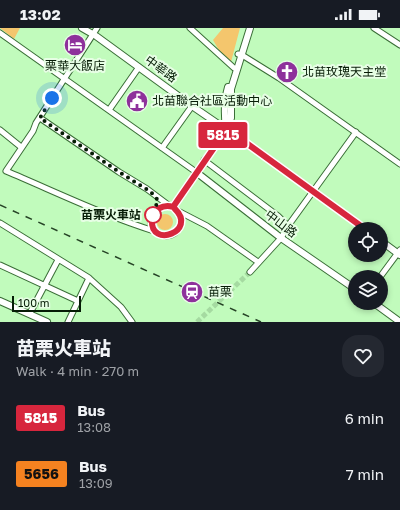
<!DOCTYPE html>
<html lang="en">
<head>
<meta charset="utf-8">
<style>
  :root { --surface:#171b24; --page:#242831; --text:#f1f3f6; --muted:#9ea1a6 }
  body { margin:0; font-family:"Golos Text","Noto Sans TC",sans-serif; background:var(--page); color:var(--text); height:100vh; display:flex; flex-direction:column; font-size:15px; white-space:nowrap }
  * { box-sizing:border-box; margin:0 }
  p { font-size:13px; color:var(--muted) }
  .icon { flex:none; width:22px; height:22px; fill:none; stroke:currentColor; stroke-width:2; stroke-linecap:round; stroke-linejoin:round }
  .map { position:relative; height:294px; overflow:hidden }
  .details { display:flex; flex-direction:column; background:var(--surface); flex:1 }
  .details>* { flex:none }
  .badge { padding:0 8px; border-radius:3px; font-size:14px; line-height:26px }
  .controls { position:absolute; left:348px; top:194px; display:grid; gap:8px }
  .controls a { display:grid; place-items:center; width:40px; height:40px; border-radius:50%; background:var(--surface); box-shadow:0 2px 6px #0003; font-size:20px }
  .scale { position:absolute; left:12px; bottom:10px; width:69px; box-sizing:border-box; padding-left:4px; border:2px solid #061c06; border-top:0; font-size:11px; line-height:14px; white-space:nowrap; color:#061c06; -webkit-text-stroke:3px #e7fee5; paint-order:stroke }
  .you { position:absolute; width:20px; height:20px; margin:-10px; border:3px solid #fff; border-radius:50%; background:#1a73e8; box-shadow:0 0 0 6px #1a73e833 }
  .map>.badge { position:absolute; translate:-50% -50%; box-shadow:0 0 0 2px #fff }
  .round { display:grid; place-items:center; flex:none; width:42px; height:42px; border-radius:16px; background:var(--page) }
  .head { display:flex; align-items:center; justify-content:space-between; height:68px; padding:0 16px }
  h1 { font-size:19px; font-weight:800; line-height:30px }
  ul { padding:0; list-style:none }
  li { display:flex; align-items:center; gap:12px; height:56px; padding:0 16px }
  li div { flex:1 }
  li b { display:block; font-size:15px }
  li em { font-style:normal }
  li .badge { min-width:44px; font-weight:700; text-align:center }
  .status { display:flex; justify-content:space-between; align-items:center; height:28px; padding:0 20px; background:var(--surface); direction:ltr }
  .status svg { height:11px; fill:currentColor }
  .map>svg:first-child { display:block }
  .green { fill:#f4c66d }
  .lines { fill:none; stroke-linecap:round; stroke-linejoin:round }
  .minor-tunnel { stroke:#a5daa1; stroke-width:5; stroke-dasharray:5 2.5; stroke-linecap:butt }
  .minor-casing { stroke:#3a6e37; stroke-width:7 }
  .tertiary-casing { stroke:#3a6e37; stroke-width:8 }
  .minor { stroke:#fff; stroke-width:5 }
  .tertiary { stroke:#fff; stroke-width:6 }
  .rail { stroke:#264326; stroke-width:1.5; stroke-dasharray:7 7; stroke-linecap:butt }
  .line-casing { stroke:#fff; stroke-width:9 }
  .line { stroke:#d7263d; stroke-width:6 }
  .walk { stroke:#061c06; stroke-width:4; stroke-dasharray:0 7.2 }
  .stop-dot { fill:#fff; stroke:#d7263d; stroke-width:2 }
  .labels { text-anchor:middle; stroke-width:4; stroke-linejoin:round; paint-order:stroke }
  .poi-label { font-size:12px; fill:#061c06; stroke:#e7fee5; text-anchor:start }
  .street-label { font-size:12px; fill:#061c06; stroke:#e7fee5 }
  .stop-label { font-size:12px; font-weight:bold; fill:#061c06; stroke:#e7fee5; text-anchor:end }
</style>
</head>
<body>
<div class="status"><b>13:02</b><svg viewBox="0 0 49 12"><path d="M0 12V9h3v3zM5 12V6h3v6zM10 12V3h3v9zM15 12V0h3v12zM26 1h20v11H26zM47 4h2v5h-2z"/></svg></div>
<div class="map">
<svg width="400" height="294" viewBox="0 0 400 294">
  <rect width="100%" height="100%" fill="#c1fbbc"/>
  <path class="green" d="M0,0H20L14,11Z
    M223,0H240L231,34L220,24L213,12Z
    M157 194a8 8 0 1 1 16 0a8 8 0 1 1-16 0Z"/>
  <g class="lines">
    <path class="minor-tunnel" d="M197,294L250,244"/>
    <g class="minor-casing">
      <path id="minor" d="M97,0L36,95L33,103L6,143C56,164 105,188 157,204
        M190,0L234,40L237,41
        M374,0L400,17
        M0,5L196,144
        M238,26L242,27L279,50L400,136
        M109,82L139,39
        M40,90L119,144L147,161L171,179
        M0,102L21,119
        M162,120L192,78
        M204,132L278,188L288,198
        M151 193a15 15 0 1 1 30 0a15 15 0 1 1-30 0Z
        M178,183L207,198L258,234
        M0,195L89,250L121,279L132,294
        M0,237L78,273
        M250,244L281,210L288,198L356,104
        M380,249L400,222
        M30,285L58,232
        M68,294L89,250"/>
    </g>
    <g class="tertiary-casing">
      <path id="tertiary" d="M82,0L96,8L192,78L259,124L365,201
        M226,100C224,85 224,73 228,59
        M196,144L281,210L355,261
        M173,179L227,101L231,90V61L250,0
        M381,213L400,227
        M0,273L47,294
        M374,275L400,294"/>
    </g>
    <use href="#minor" class="minor"/>
    <use href="#tertiary" class="tertiary"/>
    <path class="rail" d="M0,177L261,294"/>
  </g>
  <g class="lines">
    <g class="line-casing">
      <path id="line" d="M175,181C198,203 150,221 152,192C152,181 164,176 173,179L227,101L365,201"/>
    </g>
    <use href="#line" class="line"/>
    <path class="walk" d="M52,70L40,90L119,144L151,164L154,168L158,172L153,187"/>
  </g>
  <defs>
    <g id="hotel-disc" transform="scale(1.15)"><circle r="9.5" fill="#8e319b" stroke="#e7fee5"/><path d="M-6-4.5h1.5V1H6V5H4.5V3h-9V5H-6ZM-4 0a1.8 1.8 0 1 1 3.6 0ZM.5 0V-2.5h3Q6-2.5 6 0Z" fill="#fff"/></g>
    <g id="church-disc" transform="scale(1.15)"><circle r="9.5" fill="#8e319b" stroke="#e7fee5"/><path d="M-1.2-6h2.4v3.5h3.3v2.4h-3.3V6h-2.4V-.1h-3.3v-2.4h3.3Z" fill="#fff"/></g>
    <g id="civic-disc" transform="scale(1.15)"><circle r="9.5" fill="#8e319b" stroke="#e7fee5"/><path d="M-.6-6.5H3V-4.5H.6V-3L4-1V1h2V6H-6V1h2V-1L-.6-3ZM-1.2 2.5V6h2.4V2.5Z" fill="#fff"/></g>
    <g id="station-disc" transform="scale(1.15)"><circle r="9.5" fill="#8e319b" stroke="#e7fee5"/><path d="M-3-6H3Q5-6 5-4V2Q5 4 3 4L4.5 6H3L1.5 4h-3L-3 6H-4.5L-3 4Q-5 4-5 2V-4Q-5-6-3-6ZM-3.5-4v3h7v-3ZM-3.5 1v1.5H-2V1ZM2 1v1.5H3.5V1Z" fill="#fff"/></g>
  </defs>
  <g fill-rule="evenodd">
    <use href="#hotel-disc" x="75" y="17"/>
    <use href="#church-disc" x="287" y="44"/>
    <use href="#civic-disc" x="137" y="73"/>
    <use href="#station-disc" x="192" y="264"/>
  </g>
  <circle class="stop-dot" cx="153" cy="187" r="8"/>
  <g class="labels">
    <g class="poi-label">
      <text x="75" y="42" text-anchor="middle">栗華大飯店</text>
      <text x="302" y="48">北苗玫瑰天主堂</text>
      <text x="152" y="77">北苗聯合社區活動中心</text>
      <text x="208" y="268">苗栗</text>
    </g>
    <g class="street-label">
      <text transform="translate(161 41) rotate(36)" y="4">中華路</text>
      <text transform="translate(281 196) rotate(37)" y="4">中山路</text>
    </g>
    <g class="stop-label">
      <text x="141" y="191">苗栗火車站</text>
    </g>
  </g>
</svg>
<div class="controls">
<a><svg class="icon" aria-label="locate" viewBox="0 0 24 24"><circle cx="12" cy="12" r="6"/><path d="M12 2v4M12 18v4M2 12h4M18 12h4"/></svg></a>
<a><svg class="icon" aria-label="layers" viewBox="0 0 24 24"><path d="M12 4l9 5-9 5-9-5zM3 14l9 5 9-5"/></svg></a>
</div>
<div class="scale">100 m</div>
<div class="you" style="left:52px;top:70px"></div>
<b class="badge" style="left:223px;top:107px;background:#d7263d;color:#fff">5815</b>
</div>
<section class="details">
<div class="head"><div><h1>苗栗火車站</h1><p>Walk · 4 min · 270 m</p></div><a class="round"><svg class="icon" aria-label="heart" viewBox="0 0 24 24"><path d="M12 20l-8-8c-3-5 5-10 8-4 3-6 11-1 8 4z"/></svg></a></div>
<ul>
<li><span class="badge" style="background:#d7263d;color:#fff">5815</span><div><b>Bus</b><p>13:08</p></div><em>6 min</em></li>
<li><span class="badge" style="background:#f58220;color:#111">5656</span><div><b>Bus</b><p>13:09</p></div><em>7 min</em></li>
</ul>
</section>
</body>
</html>
